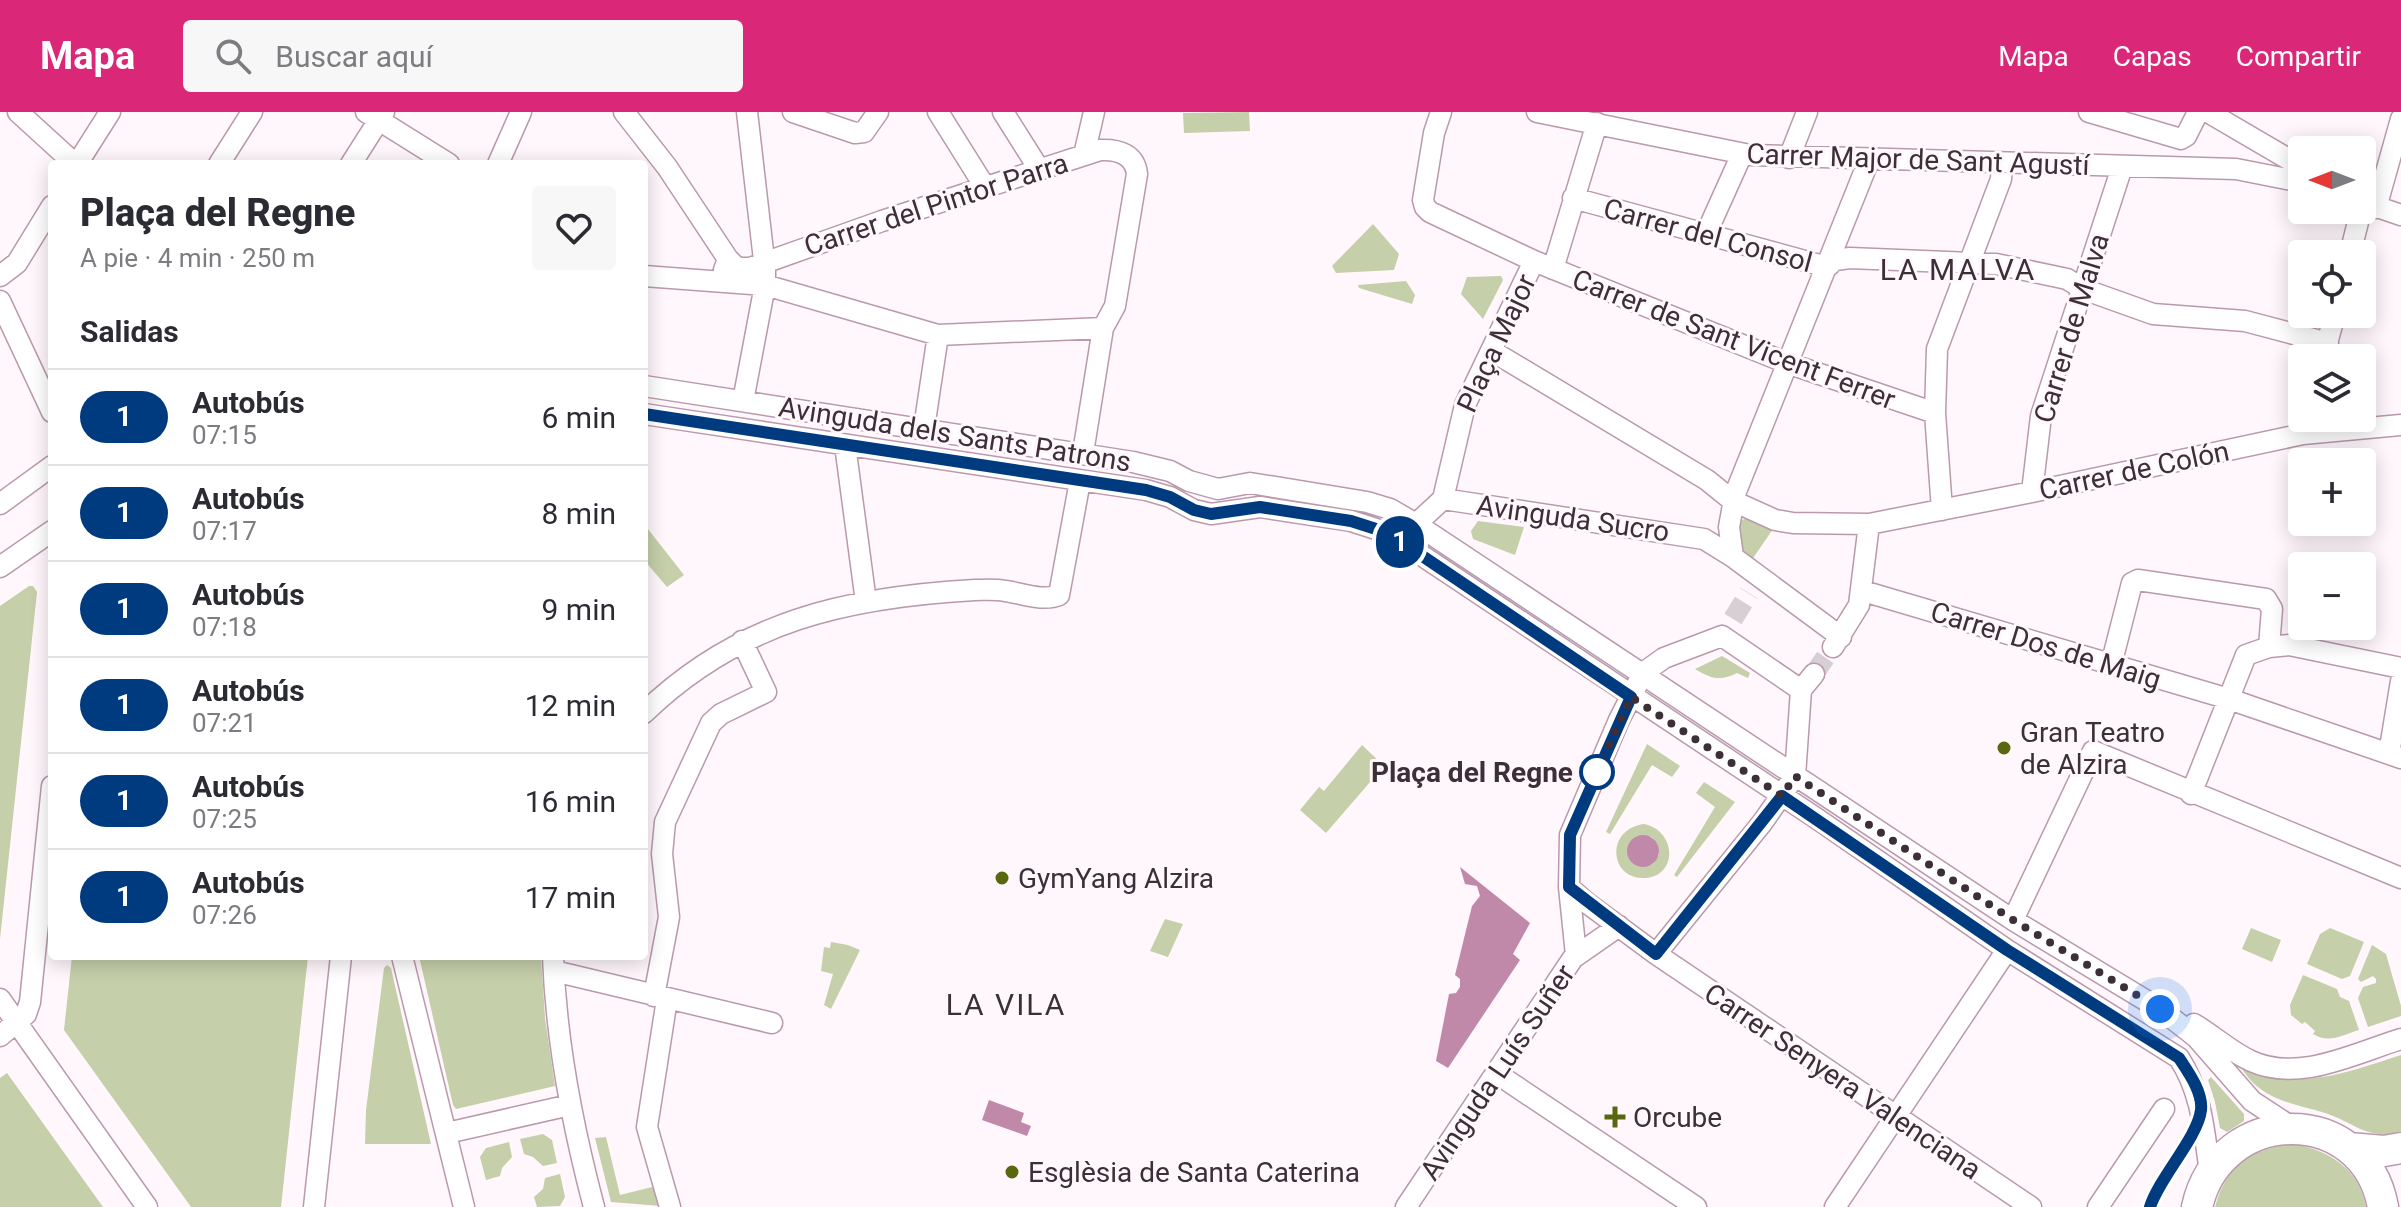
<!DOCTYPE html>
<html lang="es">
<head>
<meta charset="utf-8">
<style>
  :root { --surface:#fff; --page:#f7f7f7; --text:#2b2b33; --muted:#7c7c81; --line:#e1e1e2; --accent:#db2777 }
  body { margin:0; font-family:Roboto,sans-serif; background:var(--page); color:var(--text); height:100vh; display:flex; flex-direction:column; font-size:30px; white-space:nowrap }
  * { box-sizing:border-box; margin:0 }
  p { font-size:26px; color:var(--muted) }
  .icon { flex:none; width:44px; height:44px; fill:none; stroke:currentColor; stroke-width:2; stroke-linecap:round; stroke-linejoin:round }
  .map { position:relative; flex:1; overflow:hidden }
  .panel { position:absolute; left:48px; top:48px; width:600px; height:800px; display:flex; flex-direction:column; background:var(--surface); border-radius:8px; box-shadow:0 4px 20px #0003 }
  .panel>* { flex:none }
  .badge { padding:0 16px; border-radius:26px; font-size:28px; line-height:52px }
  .needle { width:52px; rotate:270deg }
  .fabs { position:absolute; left:2288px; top:24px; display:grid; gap:16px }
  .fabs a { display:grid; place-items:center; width:88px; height:88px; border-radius:8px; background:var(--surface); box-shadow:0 4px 20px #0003; font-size:40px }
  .you { position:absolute; width:40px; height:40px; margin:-20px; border:6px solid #fff; border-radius:50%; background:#1a73e8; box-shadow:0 0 0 12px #1a73e833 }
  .map>.badge { position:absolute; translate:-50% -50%; box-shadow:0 0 0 4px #fff }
  h2 { padding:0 32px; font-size:30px; line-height:72px }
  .round { display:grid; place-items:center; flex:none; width:84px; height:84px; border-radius:8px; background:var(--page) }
  .headline { display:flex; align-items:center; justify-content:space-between; height:136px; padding:0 32px }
  h1 { font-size:38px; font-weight:800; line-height:60px }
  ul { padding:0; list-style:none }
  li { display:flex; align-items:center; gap:24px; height:96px; padding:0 32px; border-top:2px solid var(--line) }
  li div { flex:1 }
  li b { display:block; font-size:30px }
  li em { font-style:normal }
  li .badge { min-width:88px; font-weight:700; text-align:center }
  header { display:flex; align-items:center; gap:48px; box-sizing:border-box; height:112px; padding:0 40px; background:var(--accent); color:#fff }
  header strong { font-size:38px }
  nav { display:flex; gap:44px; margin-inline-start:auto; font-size:28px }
  .search { width:560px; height:72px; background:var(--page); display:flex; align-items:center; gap:20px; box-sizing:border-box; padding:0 28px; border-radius:8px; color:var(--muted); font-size:30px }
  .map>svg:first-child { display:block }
  .green { fill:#c5cfa9; fill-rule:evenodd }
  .water { fill:#c089aa }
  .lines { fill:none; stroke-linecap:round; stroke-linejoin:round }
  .street-tunnel { stroke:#d8cfd5; stroke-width:20; stroke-dasharray:20 10; stroke-linecap:butt }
  .street-casing { stroke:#ba99ad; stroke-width:23 }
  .primary-casing { stroke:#ba99ad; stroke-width:33 }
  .street { stroke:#fff; stroke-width:20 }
  .primary { stroke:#fff; stroke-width:30 }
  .line-casing { stroke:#fff; stroke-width:18 }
  .line { stroke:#003b80; stroke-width:12 }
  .walk { stroke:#3c2f37; stroke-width:8; stroke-dasharray:0 14.4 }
  .poi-dot { fill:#59670f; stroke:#fff7fc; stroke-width:3 }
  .stop-dot { fill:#fff; stroke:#003b80; stroke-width:4 }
  .labels { text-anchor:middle; stroke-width:6; stroke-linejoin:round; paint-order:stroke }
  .street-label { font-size:28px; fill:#3c2f37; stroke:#fff7fc }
  .poi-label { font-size:28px; fill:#3c2f37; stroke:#fff7fc; text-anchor:start }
  .stop-label { font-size:28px; font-weight:bold; fill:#3c2f37; stroke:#fff7fc; text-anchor:end }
  .neighbourhood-label { font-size:30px; letter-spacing:2px; fill:#3c2f37; stroke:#fff7fc }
</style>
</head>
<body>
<header>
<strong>Mapa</strong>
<div class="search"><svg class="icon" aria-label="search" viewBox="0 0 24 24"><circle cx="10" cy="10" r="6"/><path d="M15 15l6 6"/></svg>Buscar aquí</div>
<nav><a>Mapa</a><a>Capas</a><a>Compartir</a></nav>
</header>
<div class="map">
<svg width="2401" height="1095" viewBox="0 0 2401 1095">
  <rect width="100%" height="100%" fill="#fff7fc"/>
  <path class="green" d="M1249,0L1250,19L1184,21L1183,1Z
    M1373,112L1399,142L1394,158L1336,161L1332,154Z
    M1501,164L1503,168L1483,207L1461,182L1467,165Z
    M1406,169L1415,183L1412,192L1359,176L1358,173Z
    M1747,406L1773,417L1749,452C1740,436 1736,426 1742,408Z
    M1478,409L1524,415L1515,443L1473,427L1471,419Z
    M644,412L684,463L667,475L644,448Z
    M29,474H33L37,480L0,827V494Z
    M1722,544L1750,561L1748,566L1737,561C1720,570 1710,566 1695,557Z
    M1647,632L1680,654L1672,665L1652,653L1610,722L1606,720Z
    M1362,633L1384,654L1326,721L1300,698L1319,675L1324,679Z
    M1704,670L1735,690L1677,765L1674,763L1715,695L1696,681Z
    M1644,712C1677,719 1678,764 1645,766C1609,768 1605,717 1644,712ZM1637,724L1652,725L1658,733L1659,743L1653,752L1643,755L1629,731Z
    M1165,807L1183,812L1168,845L1150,839Z
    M2251,816L2281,828L2272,850L2242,837Z
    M2330,816L2364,830L2350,864L2342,867L2307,852L2320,822Z
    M831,830L848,833L860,838L831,897L824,893L833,862L821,859L824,835L830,836Z
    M2372,833L2386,842L2401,894V904L2368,915L2358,886L2363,875L2376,871V867L2373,864L2361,870L2358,867Z
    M72,844H308L281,1095H191L64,918Z
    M419,844H541L545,906L555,974L456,997L453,993Z
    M387,853L391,856L431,1032H365L366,998L384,856Z
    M2303,863L2337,877L2340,885L2349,889L2359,918C2342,923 2329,932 2313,922L2315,919L2305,910L2302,912L2291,903L2290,893Z
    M2401,943V1019C2370,1030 2353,1010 2325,1001C2292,991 2260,988 2241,955L2245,954C2294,982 2351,959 2401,943Z
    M7,961L103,1095H0V966Z
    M2211,965L2244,1002V1009L2227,1020L2220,1016L2215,990L2208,968Z
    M543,1022L552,1028L557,1051L543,1054L533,1045L524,1042L520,1027Z
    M606,1025L620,1083L656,1074L661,1094L611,1090L595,1026Z
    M509,1030L512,1045L502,1056L500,1064L486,1068L480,1045L486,1036Z
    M2295,1032C2330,1039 2359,1057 2366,1095H2215C2227,1052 2252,1036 2295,1032Z
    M560,1062L565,1085L560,1094L537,1095L534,1085L543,1077L545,1066Z"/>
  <path class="water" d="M1627 739a16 16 0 1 1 32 0a16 16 0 1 1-32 0Z
    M1460,755L1530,811L1513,842L1520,848L1448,956L1436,949L1449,882L1456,881L1460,875V867L1455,863L1472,794L1480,784L1477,774L1465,772Z
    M989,988L1024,1001L1021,1010L1031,1014L1027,1024L982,1008Z"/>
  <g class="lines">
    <path class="street-tunnel" d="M1733,507L1749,481
      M1814,562L1832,536"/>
    <g class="street-casing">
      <path id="street" d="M18,0L75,52
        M366,0L449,52
        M624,0L667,55L728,147L724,158
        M793,0L855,21L864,20L878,0
        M938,0L985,75
        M1003,0L1039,57
        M1441,0L1434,21L1423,88L1425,95L1430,100L1534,149L1465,293L1443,387
        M1537,0L1750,43L2236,57L2302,70
        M2089,0L2181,27L2186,24L2198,0
        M2208,0L2302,55
        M1084,43L1094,0
        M1789,46L1807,0
        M77,52L110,0
        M219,52L252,0
        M351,52L384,0
        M498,52L521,0
        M1573,86L1827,155L1835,148L1850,146L1996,152L2067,167L2083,177L2153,202L2245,209L2328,231
        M2363,90L2401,103
        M2376,96L2401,7
        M1706,122L1742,42
        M2350,142L2361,98
        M728,147L737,156H750L882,109L1100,38C1118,37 1135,42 1137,62L1115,194L1103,216L1083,341
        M1534,149L1787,251L1935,301
        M1553,157L1597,11
        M0,164L17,151L52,94
        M644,164L765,173L938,223L1103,216
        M0,189L52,300
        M1492,239L1707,368L1733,389L1775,408L1793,411L1869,412L2032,380L2303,322L2401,313
        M2323,246L2335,202
        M644,274L1133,350L1170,359L1189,369L1218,377L1250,371L1367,390L1390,397L1416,412L2013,808L2160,897L2196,925L2252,989L2293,1016
        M743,289L765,173V157L747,0
        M644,302L1146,378L1170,385L1194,398L1211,402L1260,395L1351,409L1376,417L1412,437L1816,706L2007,838L2179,946C2202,981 2204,1020 2210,1060
        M924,316L938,223
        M845,333L866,490
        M2032,380L2041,304L2122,55
        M0,392L52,354
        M1942,398L1935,301L1937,237L2001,67L2002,52
        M1416,412L1443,387L1704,427L1733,445L1841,525
        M1733,445L1729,415L1735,382L1869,48
        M0,455L52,419
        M1863,479L2229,587L2401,646
        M1722,524L1664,546L1643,561L1619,608L1570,723L1569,775L1587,791L1656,842L1762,711L1795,664L1801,578
        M1722,524L1801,578
        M1833,535L1859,493L1869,412
        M2111,553L2132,471L2138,468L2266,487L2272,497L2269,535
        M1801,578L1814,562
        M644,601C739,509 847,485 975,478C985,478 995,477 1005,479C1022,481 1043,490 1059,483L1080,369
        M2389,642L2401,569
        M2191,682L2246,543L2269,535L2289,533L2401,556
        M1569,775L1576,843
        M2013,808L2093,639L2401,766
        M1656,842L2031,1095
        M402,844L464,1095
        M553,844C556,930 572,1012 594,1095
        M554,859L772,911
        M654,884L669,805L662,742L665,710L711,611L721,602L766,580L742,529
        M0,887L147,1095
        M667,887L647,1015L670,1095
        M2194,912C2214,924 2231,940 2251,949C2299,971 2355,941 2401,927
        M0,924L26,902L30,890L52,674
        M1496,961L1696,1095
        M447,1021L570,993
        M314,1095L341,844
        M1406,1095L1573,846L1619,814
        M1835,1095L2007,838
        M2098,1095L2164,997"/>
    </g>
    <g class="primary-casing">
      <path id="primary" d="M2349,1036L2384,1039L2401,1036
        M2197,1095C2220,992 2364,990 2383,1095"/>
    </g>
    <use href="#street" class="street"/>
    <use href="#primary" class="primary"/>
  </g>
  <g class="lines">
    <g class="line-casing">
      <path id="line" d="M644,302L1146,378L1170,385L1194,398L1211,402L1260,395L1351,409L1376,417L1412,437L1631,585L1570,723L1569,775L1656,842L1782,684L2007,838L2179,946C2188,960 2203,980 2201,998C2198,1025 2159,1066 2150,1095"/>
    </g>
    <use href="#line" class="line"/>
    <path class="walk" d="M1597,660L1594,666L1631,585L1782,684L1795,664L2013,808L2160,897"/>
  </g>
  <g class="poi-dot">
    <circle cx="2004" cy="636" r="8"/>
    <circle cx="1002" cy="766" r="8"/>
    <path d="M1611 993h8v8h8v8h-8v8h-8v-8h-8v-8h8z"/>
    <circle cx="1012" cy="1060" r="8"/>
  </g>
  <circle class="stop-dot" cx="1597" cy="660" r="16"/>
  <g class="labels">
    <g class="street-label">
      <text transform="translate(1918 47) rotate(2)" y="10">Carrer Major de Sant Agustí</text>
      <text transform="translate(936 92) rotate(-18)" y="10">Carrer del Pintor Parra</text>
      <text transform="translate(1708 123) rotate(15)" y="10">Carrer del Consol</text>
      <text transform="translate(2071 216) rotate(-73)" y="10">Carrer de Malva</text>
      <text transform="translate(1734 227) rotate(21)" y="10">Carrer de Sant Vicent Ferrer</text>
      <text transform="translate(1496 231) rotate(-65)" y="10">Plaça Major</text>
      <text transform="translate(955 322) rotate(9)" y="10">Avinguda dels Sants Patrons</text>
      <text transform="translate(2134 358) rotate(-12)" y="10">Carrer de Colón</text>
      <text transform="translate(1573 406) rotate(8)" y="10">Avinguda Sucro</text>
      <text transform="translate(2046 533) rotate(17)" y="10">Carrer Dos de Maig</text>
      <text transform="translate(1497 960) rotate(-56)" y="10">Avinguda Luís Suñer</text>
      <text transform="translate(1843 969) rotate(34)" y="10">Carrer Senyera Valenciana</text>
    </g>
    <g class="poi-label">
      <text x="2020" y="630">Gran Teatro<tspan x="2020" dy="32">de Alzira</tspan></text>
      <text x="1018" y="776">GymYang Alzira</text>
      <text x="1633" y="1015">Orcube</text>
      <text x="1028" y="1070">Esglèsia de Santa Caterina</text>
    </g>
    <g class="stop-label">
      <text x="1573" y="670">Plaça del Regne</text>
    </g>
    <g class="neighbourhood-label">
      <text x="1958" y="168">LA MALVA</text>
      <text x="1006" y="903">LA VILA</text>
    </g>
  </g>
</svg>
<div class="fabs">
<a><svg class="needle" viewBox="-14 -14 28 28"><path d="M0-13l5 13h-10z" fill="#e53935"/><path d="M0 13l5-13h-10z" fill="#7c7c81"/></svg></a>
<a><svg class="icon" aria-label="locate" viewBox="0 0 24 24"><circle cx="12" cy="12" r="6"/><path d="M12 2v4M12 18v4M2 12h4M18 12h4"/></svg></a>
<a><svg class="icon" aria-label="layers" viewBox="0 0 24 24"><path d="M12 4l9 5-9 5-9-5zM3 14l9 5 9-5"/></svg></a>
<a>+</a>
<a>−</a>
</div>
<div class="you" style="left:2160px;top:897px"></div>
<b class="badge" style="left:1400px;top:430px;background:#003b80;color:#fff">1</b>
<section class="panel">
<div class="headline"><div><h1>Plaça del Regne</h1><p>A pie · 4 min · 250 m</p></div><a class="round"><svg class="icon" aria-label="heart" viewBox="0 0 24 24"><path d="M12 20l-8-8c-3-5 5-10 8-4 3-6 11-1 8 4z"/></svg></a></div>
<h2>Salidas</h2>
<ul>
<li><span class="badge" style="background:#003b80;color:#fff">1</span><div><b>Autobús</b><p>07:15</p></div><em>6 min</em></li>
<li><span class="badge" style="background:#003b80;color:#fff">1</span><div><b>Autobús</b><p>07:17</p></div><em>8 min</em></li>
<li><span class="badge" style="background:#003b80;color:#fff">1</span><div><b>Autobús</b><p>07:18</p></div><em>9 min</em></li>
<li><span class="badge" style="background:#003b80;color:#fff">1</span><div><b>Autobús</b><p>07:21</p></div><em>12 min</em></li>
<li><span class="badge" style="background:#003b80;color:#fff">1</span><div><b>Autobús</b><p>07:25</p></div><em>16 min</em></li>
<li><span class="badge" style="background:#003b80;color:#fff">1</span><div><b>Autobús</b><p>07:26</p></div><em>17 min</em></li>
</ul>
</section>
</div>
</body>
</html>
